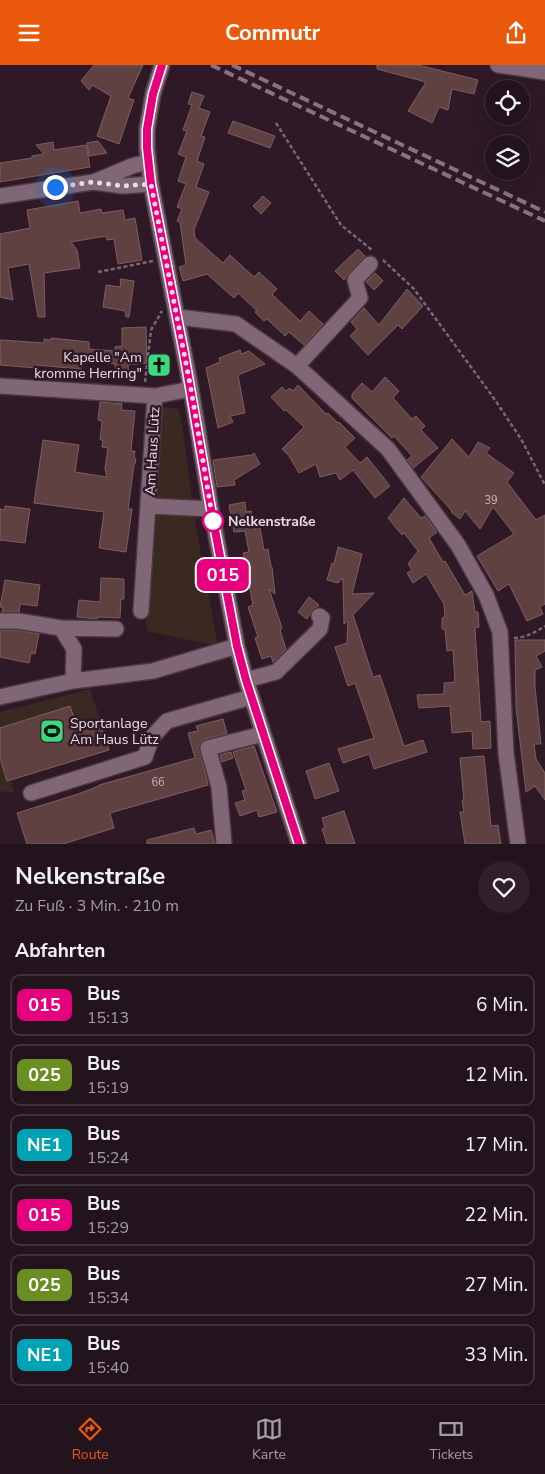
<!DOCTYPE html>
<html lang="de">
<head>
<meta charset="utf-8">
<style>
  :root { --surface:#23131d; --page:#2f202a; --text:#f1f3f6; --muted:#a39ea4; --line:#40323b; --accent:#ea580c }
  body { margin:0; font-family:"Nunito Sans",sans-serif; background:var(--page); color:var(--text); height:100vh; display:flex; flex-direction:column; font-size:19px; white-space:nowrap }
  * { box-sizing:border-box; margin:0 }
  p { font-size:16px; color:var(--muted) }
  .icon { flex:none; width:28px; height:28px; fill:none; stroke:currentColor; stroke-width:2; stroke-linecap:round; stroke-linejoin:round }
  .map { position:relative; height:779px; overflow:hidden }
  .panel { display:flex; flex-direction:column; background:var(--surface); flex:1 }
  .panel>* { flex:none }
  .badge { padding:0 10px; border-radius:8px; font-size:18px; line-height:32px }
  .buttons { position:absolute; left:485px; top:15px; display:grid; gap:10px }
  .buttons a { display:grid; place-items:center; width:45px; height:45px; border-radius:50%; background:var(--surface); box-shadow:0 5px 20px #0002,0 0 0 1px var(--line); font-size:25px }
  .you { position:absolute; width:25px; height:25px; margin:-12px; border:4px solid #fff; border-radius:50%; background:#1a73e8; box-shadow:0 0 0 8px #1a73e833 }
  .map>.badge { position:absolute; translate:-50% -50%; box-shadow:0 0 0 2px #fff }
  h2 { padding:0 15px; font-size:19px; line-height:45px }
  .round { display:grid; place-items:center; flex:none; width:52px; height:52px; border-radius:26px; background:var(--page) }
  .overview { display:flex; align-items:center; justify-content:space-between; height:85px; padding:0 15px }
  h1 { font-size:24px; font-weight:700; line-height:38px }
  ul { padding:0; list-style:none }
  li { display:flex; align-items:center; gap:15px; height:62px; margin:0 10px 8px; padding:0 5px; border:2px solid var(--line); border-radius:10px }
  li div { flex:1 }
  li b { display:block; font-size:19px }
  li em { font-style:normal }
  li .badge { min-width:55px; font-weight:700; text-align:center }
  header { display:flex; justify-content:space-between; align-items:center; height:65px; padding:0 15px; background:var(--accent); color:#fff; font-size:22px; font-weight:700 }
  .dock { display:flex; justify-content:space-around; align-items:center; height:70px; border-top:1px solid var(--line); background:var(--surface); font-size:14px; color:var(--muted) }
  .dock a { display:grid; justify-items:center; gap:2px }
  .dock .active { color:var(--accent) }
  .map>svg:first-child { display:block }
  .green { fill:#3a2920 }
  .building { fill:#5f4142; stroke:#7e5e5f }
  .lines { fill:none; stroke-linecap:round; stroke-linejoin:round }
  .minor-casing { stroke:#493842; stroke-width:18 }
  .path { stroke:#7a6773; stroke-width:2.5; stroke-dasharray:4 2.5; stroke-linecap:butt }
  .minor { stroke:#816676; stroke-width:15 }
  .rail { stroke:#86737f; stroke-width:4; stroke-dasharray:10 5; stroke-linecap:butt }
  .line-casing { stroke:#fff; stroke-width:11 }
  .line { stroke:#e6007e; stroke-width:8 }
  .walk { stroke:#ebdbe4; stroke-width:5; stroke-dasharray:0 9 }
  .stop-dot { fill:#fff; stroke:#e6007e; stroke-width:2.5 }
  .labels { text-anchor:middle; stroke-width:5; stroke-linejoin:round; paint-order:stroke }
  .number-label { font-size:11px; fill:#c8b4bc }
  .poi-label { font-size:14px; fill:#ebdbe4; stroke:#2f1927; text-anchor:end }
  .street-label { font-size:14px; fill:#ebdbe4; stroke:#2f1927 }
  .stop-label { font-size:14px; font-weight:bold; fill:#ebdbe4; stroke:#2f1927; text-anchor:start }
</style>
</head>
<body>
<header><svg class="icon" aria-label="menu" viewBox="0 0 24 24"><path d="M4 6h16M4 12h16M4 18h16"/></svg>Commutr<svg class="icon" aria-label="share" viewBox="0 0 24 24"><path d="M12 15V3M7 8l5-5 5 5M5 13v7h14v-7"/></svg></header>
<div class="map">
<svg width="545" height="779" viewBox="0 0 545 779">
  <rect width="100%" height="100%" fill="#2f1927"/>
  <path class="green" d="M163,342L178,344L181,353L196,462L218,581L147,566L146,559Z
    M90,624L110,685L11,716L14,728L0,726V647Z"/>
  <path class="building" d="M94,0H143L128,33L134,35L119,79L97,71L111,31L92,20L89,25L81,16Z
    M377,0H418L478,15L474,29L452,24L448,45L439,42L432,58L408,46L426,17L377,4Z
    M192,27L204,31L199,43L210,47L201,71L205,72L197,96L204,99L196,122L209,127L194,165L195,173L223,198L230,190L254,212L259,207L277,224L272,229L300,256L309,246L323,259L304,280L289,267L285,271L267,254L264,256L255,247L257,246L238,228L234,233L207,209L183,216L179,202L186,200L180,157L177,156L182,144L177,142L186,119L178,116L186,92L178,89L187,66L183,65L192,40L188,39Z
    M233,56L275,71L270,83L228,68Z
    M98,76L107,88L89,91L87,78Z
    M53,77L54,85L86,80L90,102L0,117V98L32,93V91L44,89L36,80Z
    M263,131L271,138L261,149L253,141Z
    M78,136L80,148L101,144L102,148L123,145L125,155L135,153L142,195L118,199L114,174L107,175L106,171L71,177L77,185L80,203L44,208L45,252H38L29,199L8,203L13,235L0,232V169L30,163L27,145Z
    M358,184L365,191L348,209L344,215L335,206Z
    M375,208L383,216L374,225L366,217Z
    M120,214L134,216L129,252H126L125,246L103,242L106,220L121,222Z
    M407,224L423,241L402,264L398,260L368,290L350,271L357,264L351,257L364,243L379,260Z
    M146,262L147,298L128,300L129,313L116,314L115,299L82,296L81,304L36,300V303L0,300L1,288H0V275H2L44,278V274L51,275V273L89,277V284L115,286V282L122,281V263Z
    M240,285L241,289L249,286L265,299L238,310L245,348L230,351L233,357L218,363L206,303L220,297L219,293Z
    M385,312L399,326L393,333L412,354L416,351L425,361L421,365L438,383L413,403L407,395L412,391L394,371L392,373L352,333V329L362,318L372,327Z
    M298,320L326,349L328,348L338,358L339,357L355,373L345,382L360,398L367,392L390,421L375,433L353,405L340,415L336,408L320,412L316,399L299,408L289,391L282,384L304,362L286,345L284,346L271,332L282,322L286,326L290,323L293,326Z
    M100,337L122,339L121,345L135,346L131,386H135L134,392L136,394L135,399L134,400L128,444H132L126,487L99,483L104,447L34,438L43,375L79,380L75,407L107,412L105,404L108,383L102,382L103,375H100L102,356L98,355Z
    M452,374L469,392L478,377L490,383L486,388L514,408L507,417L536,455L545,450V539L540,542L543,549L527,556L509,519L498,526L477,491L514,469L493,442L480,464L465,446L460,454L451,447L452,446L421,412Z
    M254,388L260,399L234,415L235,420L217,422L213,395L252,390Z
    M404,433L421,453L425,451L437,467L429,473L443,497L445,496L465,530L472,526L475,547H478L479,562L475,563L481,657L490,656L491,683L473,684L472,666L452,668L450,641L419,643L417,630L444,629V618L455,617L453,585L447,586L445,564H442V553L445,552L444,539L426,509L413,518L407,508L412,505L408,499L418,486L404,468L402,470L388,453Z
    M245,437L246,447L251,446L254,464L260,463L264,485L268,484L271,502H272L275,529L269,524L282,563L280,565L286,584L273,597L271,591L262,594L255,573L258,572L248,542L253,540L243,488L249,487L245,466L234,467L229,440Z
    M5,441L30,444L25,478L0,475V444L5,445Z
    M338,482L362,489L352,529L374,528L353,550L373,612L380,610L404,681L423,675L427,687L374,704L369,689L343,698L338,684L374,673L355,618L348,621L335,582L347,578L348,556L344,559L343,513L338,518L327,515L332,498L334,499Z
    M101,513L124,514V534H121L120,553L98,552L97,554L77,552L79,535L100,537Z
    M5,515L40,520L37,541L20,539L19,547H2L3,542H0Z
    M309,532L319,540L312,545L307,554L298,547Z
    M0,565H17L39,569L35,589L31,588L29,598L0,592Z
    M515,575H545V586L536,591L542,602L535,605V622L541,679H534L536,694L545,708V735L535,721L526,727L516,643Z
    M70,641L76,659L82,657L84,662L100,657L109,685L7,716L0,693V663Z
    M223,654L227,669L205,674L201,677L199,681L208,720L110,748L114,763L63,779H27L17,748L78,729L99,721V720L195,693L188,668L198,666L196,661Z
    M254,681L277,747L259,752L257,745L240,751L235,738L245,735L242,726L246,725L233,687Z
    M231,687L233,693L222,697L220,690Z
    M484,691L491,761L498,760L501,779H465L460,747H464L462,735H464L460,693Z
    M329,698L339,726L315,734L306,706Z
    M344,746L355,779H327L322,764L325,763L322,753Z
    M194,763L196,769L211,765L215,779H147V775Z"/>
  <g class="lines">
    <g class="minor-casing">
      <path id="minor" d="M162,0L153,29L147,64V83L151,119L191,324L211,444L237,581L246,615L299,779
        M498,0L545,7
        M94,117L132,101L148,97
        M0,131L93,117L123,121L151,119
        M178,252L236,259L297,301L388,384L458,480L486,530L500,567L506,688L518,779
        M297,301L360,233L355,215L370,199
        M0,321L155,331L191,324
        M149,441L211,444
        M141,546L155,331
        M0,556H18L61,563L116,564
        M61,563L74,584L73,616
        M246,615L276,607L320,564L322,553L319,551
        M0,632L73,616L153,606L237,581
        M31,728L145,692L152,672L167,656L251,632
        M224,779L219,722L208,683L263,669"/>
    </g>
    <path class="path" d="M276,58L341,160L372,185
      M383,195L414,224L493,332L521,374L545,420
      M98,207L153,196
      M145,317L151,265L162,246
      M514,573C525,573 536,567 545,561"/>
    <use href="#minor" class="minor"/>
    <path class="rail" d="M211,0L545,156
      M232,0L545,147"/>
  </g>
  <g class="lines">
    <g class="line-casing">
      <path id="line" d="M162,0L153,29L147,64V83L151,119L184,288L211,444L237,581L246,615L299,779"/>
    </g>
    <use href="#line" class="line"/>
    <path class="walk" d="M55,122L93,117L123,121L151,119L191,324L213,456"/>
  </g>
  <defs>
    <g id="church-square" transform="scale(1.25)"><rect x="-9" y="-9" width="18" height="18" rx="4" fill="#3dd77e" stroke="#2f1927"/><path d="M-1.2-6h2.4v3.5h3.3v2.4h-3.3V6h-2.4V-.1h-3.3v-2.4h3.3Z" fill="#111"/></g>
    <g id="stadium-square" transform="scale(1.25)"><rect x="-9" y="-9" width="18" height="18" rx="4" fill="#3dd77e" stroke="#2f1927"/><path d="M0-5a6.5 5 0 1 0 0 10a6.5 5 0 1 0 0-10ZM-3.5-1.8h7v3.6h-7Z" fill="#111"/></g>
  </defs>
  <g fill-rule="evenodd">
    <use href="#church-square" x="159" y="300"/>
    <use href="#stadium-square" x="52" y="666"/>
  </g>
  <circle class="stop-dot" cx="213" cy="456" r="10"/>
  <g class="labels">
    <g class="number-label">
      <text x="491" y="439">39</text>
      <text x="158" y="721">66</text>
    </g>
    <g class="poi-label">
      <text x="142" y="297">Kapelle "Am<tspan x="142" dy="16">kromme Herring"</tspan></text>
      <text x="70" y="663" text-anchor="start">Sportanlage<tspan x="70" dy="16">Am Haus Lütz</tspan></text>
    </g>
    <g class="street-label">
      <text transform="translate(152 386) rotate(-87)" y="5">Am Haus Lütz</text>
    </g>
    <g class="stop-label">
      <text x="228" y="461">Nelkenstraße</text>
    </g>
  </g>
</svg>
<div class="buttons">
<a><svg class="icon" aria-label="locate" viewBox="0 0 24 24"><circle cx="12" cy="12" r="6"/><path d="M12 2v4M12 18v4M2 12h4M18 12h4"/></svg></a>
<a><svg class="icon" aria-label="layers" viewBox="0 0 24 24"><path d="M12 4l9 5-9 5-9-5zM3 14l9 5 9-5"/></svg></a>
</div>
<div class="you" style="left:55px;top:122px"></div>
<b class="badge" style="left:223px;top:510px;background:#e6007e;color:#fff">015</b>
</div>
<section class="panel">
<div class="overview"><div><h1>Nelkenstraße</h1><p>Zu Fuß · 3 Min. · 210 m</p></div><a class="round"><svg class="icon" aria-label="heart" viewBox="0 0 24 24"><path d="M12 20l-8-8c-3-5 5-10 8-4 3-6 11-1 8 4z"/></svg></a></div>
<h2>Abfahrten</h2>
<ul>
<li><span class="badge" style="background:#e6007e;color:#fff">015</span><div><b>Bus</b><p>15:13</p></div><em>6 Min.</em></li>
<li><span class="badge" style="background:#6b8e23;color:#fff">025</span><div><b>Bus</b><p>15:19</p></div><em>12 Min.</em></li>
<li><span class="badge" style="background:#00a3b4;color:#fff">NE1</span><div><b>Bus</b><p>15:24</p></div><em>17 Min.</em></li>
<li><span class="badge" style="background:#e6007e;color:#fff">015</span><div><b>Bus</b><p>15:29</p></div><em>22 Min.</em></li>
<li><span class="badge" style="background:#6b8e23;color:#fff">025</span><div><b>Bus</b><p>15:34</p></div><em>27 Min.</em></li>
<li><span class="badge" style="background:#00a3b4;color:#fff">NE1</span><div><b>Bus</b><p>15:40</p></div><em>33 Min.</em></li>
</ul>
</section>
<nav class="dock">
<a class="active"><svg class="icon" aria-label="directions" viewBox="0 0 24 24"><path d="M12 3l9 9-9 9-9-9zM9 14v-3h6M13 9l2 2-2 2"/></svg>Route</a>
<a><svg class="icon" aria-label="map" viewBox="0 0 24 24"><path d="M3 6l6-2 6 2 6-2v14l-6 2-6-2-6 2zM9 4v14M15 6v14"/></svg>Karte</a>
<a><svg class="icon" aria-label="tickets" viewBox="0 0 24 24"><path d="M3 7h18v10H3zM15 7v10"/></svg>Tickets</a>
</nav>
</body>
</html>
